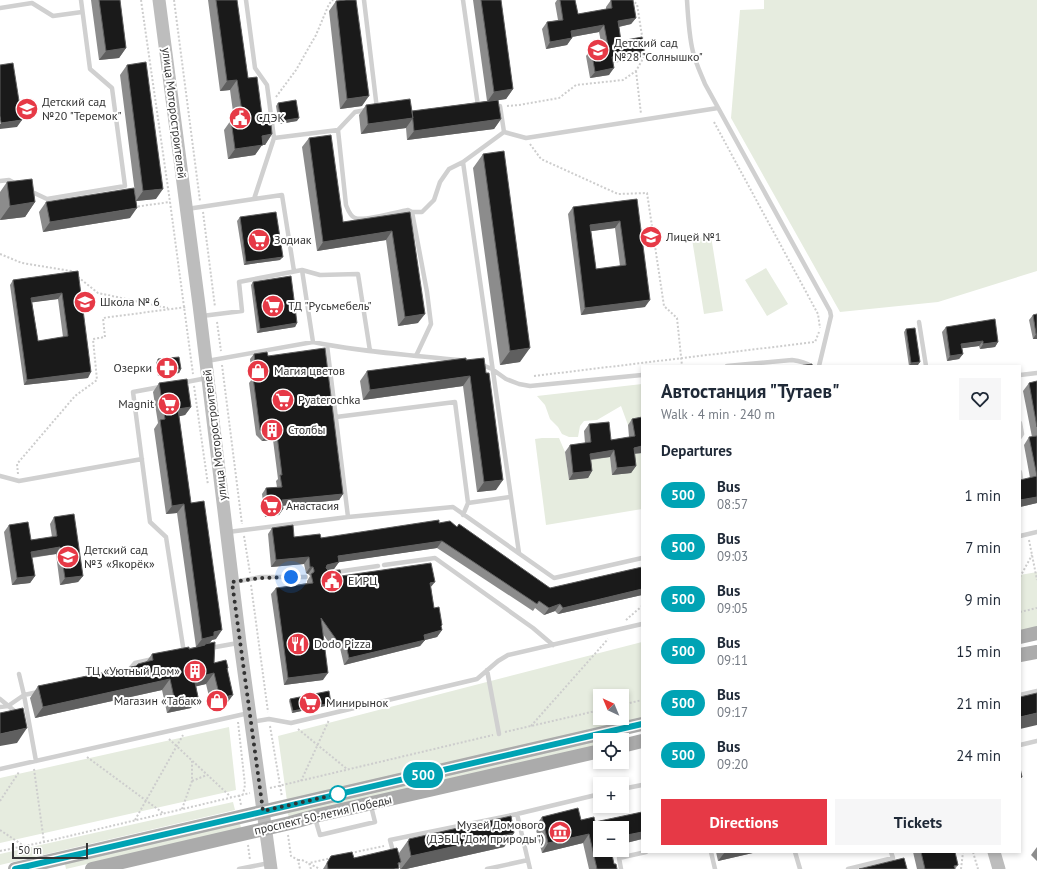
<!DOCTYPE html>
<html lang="en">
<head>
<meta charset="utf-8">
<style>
  :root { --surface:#fff; --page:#f6f6f7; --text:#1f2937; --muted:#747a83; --accent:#e63946 }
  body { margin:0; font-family:"PT Sans",sans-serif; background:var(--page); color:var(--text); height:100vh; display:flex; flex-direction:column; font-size:15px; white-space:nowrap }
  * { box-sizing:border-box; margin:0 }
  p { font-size:13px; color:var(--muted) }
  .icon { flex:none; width:22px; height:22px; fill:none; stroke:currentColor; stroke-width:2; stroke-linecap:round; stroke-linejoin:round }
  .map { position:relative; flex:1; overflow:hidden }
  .side { position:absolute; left:641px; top:365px; width:380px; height:488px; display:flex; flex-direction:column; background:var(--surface); border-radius:0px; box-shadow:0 2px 6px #0003 }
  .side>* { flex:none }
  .badge { padding:0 8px; border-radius:13px; font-size:14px; line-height:26px }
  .needle { width:26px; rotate:316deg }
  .fabs { position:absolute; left:593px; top:689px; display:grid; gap:8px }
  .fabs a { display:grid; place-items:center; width:36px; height:36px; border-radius:0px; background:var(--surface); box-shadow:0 2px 6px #0003; font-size:20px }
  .scale { position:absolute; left:12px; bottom:10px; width:76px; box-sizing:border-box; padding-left:4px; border:2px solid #333; border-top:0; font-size:11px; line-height:14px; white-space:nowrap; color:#333; -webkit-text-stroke:3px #fff; paint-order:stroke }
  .you { position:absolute; width:20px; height:20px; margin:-10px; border:3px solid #fff; border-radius:50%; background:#1a73e8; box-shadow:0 0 0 6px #1a73e833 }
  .map>.badge { position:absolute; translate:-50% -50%; box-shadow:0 0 0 2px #fff }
  h2 { padding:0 20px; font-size:15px; line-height:36px }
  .round { display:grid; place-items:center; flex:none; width:42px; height:42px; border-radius:0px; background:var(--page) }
  .head { display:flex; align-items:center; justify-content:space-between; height:68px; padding:0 20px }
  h1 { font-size:19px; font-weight:800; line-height:30px }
  .cta { display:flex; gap:8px; margin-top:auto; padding:8px 20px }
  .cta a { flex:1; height:46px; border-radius:0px; background:var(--accent); color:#fff; font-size:16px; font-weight:800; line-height:46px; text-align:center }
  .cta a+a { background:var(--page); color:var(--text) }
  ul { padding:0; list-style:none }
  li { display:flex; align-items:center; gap:12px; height:52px; padding:0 20px }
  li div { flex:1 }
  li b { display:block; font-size:15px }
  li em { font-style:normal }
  li .badge { min-width:44px; font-weight:700; text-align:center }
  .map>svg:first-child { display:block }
  .green { fill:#e6ecdf; fill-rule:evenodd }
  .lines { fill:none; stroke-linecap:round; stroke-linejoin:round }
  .path { stroke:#cdcdcd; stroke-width:2; stroke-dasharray:2 2; stroke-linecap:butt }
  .lane { stroke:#d0d0d0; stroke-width:4.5 }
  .secondary { stroke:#bdbdbd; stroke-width:13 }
  .primary { stroke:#ababab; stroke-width:14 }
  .wall { fill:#8c8c8c; fill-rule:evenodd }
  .shaded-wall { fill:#5f5f5f }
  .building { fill:#1a1a1a; stroke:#5f5f5f; fill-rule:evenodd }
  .line-casing { stroke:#fff; stroke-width:9 }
  .line { stroke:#00a3b4; stroke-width:6 }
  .walk { stroke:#333; stroke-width:4; stroke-dasharray:0 7.2 }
  .stop-dot { fill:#fff; stroke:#00a3b4; stroke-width:2 }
  .labels { text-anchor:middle; stroke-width:4; stroke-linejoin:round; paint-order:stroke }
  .poi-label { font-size:12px; fill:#333; stroke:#fff; text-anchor:start }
  .street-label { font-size:12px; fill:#333; stroke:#fff }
</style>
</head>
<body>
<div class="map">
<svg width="1037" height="869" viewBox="0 0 1037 869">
  <rect width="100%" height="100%" fill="#fff"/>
  <path class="green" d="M764,0H1037V271L938,302L840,312L731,118L740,10L764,9Z
    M711,236L723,311L704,314L692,239Z
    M766,268L788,304L767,316L745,280Z
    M642,384V424L628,425L621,406L597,420L584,421L580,426L578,437H569L562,434L558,427L550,419L545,405L537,396Z
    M542,438H559L565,452L569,480L585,460L610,457L612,475L629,454L642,453V509L546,525L535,439Z
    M1037,572V628L1020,632V575Z
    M642,642V719L287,801L278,736ZM600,696H622V718H600Z
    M229,727L236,790L0,843V778Z
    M600,740V745L289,817L287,812Z
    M233,802L235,810L0,865V854Z
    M240,823L241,828L66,869L65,864Z"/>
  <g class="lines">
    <path class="path" d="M141,0L170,202L193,374
      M174,0L200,201
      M636,71L641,114
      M276,97L296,70L316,35L329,4L333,0
      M507,106L519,105L559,98L576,85L623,80L636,71L645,55L637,4L631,0
      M714,122L818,314L820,328
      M530,144L541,159L618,194L647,193L664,306L677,318L682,366
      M134,207L170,202
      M203,212L215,307
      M0,254L22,263L71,271L73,273
      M78,277L98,293L168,308
      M217,322L221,351
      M222,365L242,524
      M534,376L815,342L819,332
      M194,386L208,485
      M18,474L17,464L75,396L97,380L93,339L105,337L103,318L186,307
      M244,536L250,573
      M1029,540L1037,580
      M1020,577L1032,555
      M251,585L268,712
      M1020,612L1037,608
      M626,620L642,606
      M622,705L642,700
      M238,722L245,785L243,794
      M270,726L282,797
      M531,726L608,639
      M298,729L347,769
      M505,732L600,710
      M169,739L231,797
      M87,757L163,813
      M34,769L44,842
      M192,781L207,775
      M301,781L329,720
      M270,788L493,735
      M239,795L241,805
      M0,801L19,772
      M182,809L192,781V761
      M135,820L183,735
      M0,830L24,846
      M288,835L291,856L298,860L300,869
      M248,845L250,860
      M0,851L44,842L250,793
      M973,852L978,869
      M351,853L384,846
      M298,860H302L320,869
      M311,869L309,863L332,858
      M961,869L963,852"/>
    <path class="lane" d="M364,0L377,109
      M463,0L478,106L476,107
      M687,0C688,17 689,36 693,52C696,64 701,74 705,84L830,311L831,316L819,366
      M0,8L32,3L53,16L82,12
      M493,106H500L504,132L463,162L519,553
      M338,130L346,205C348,210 350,216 355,218C364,222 396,212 408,210L412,212L427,292L431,324L416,356
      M504,132L526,138L718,108
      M274,138L338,130L355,112L366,110
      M0,181L9,180L16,184
      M28,190L47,199L125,186L112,88L90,69L81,0
      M254,199L282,195L294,271
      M187,209L254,199L274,138L267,85L255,68L246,0
      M412,212H422L434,200L440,182L449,169L463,162
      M302,270L320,275L358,274L370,351
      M202,316L242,311L239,282L302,270L313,342
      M919,322L926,366
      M327,345L348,517
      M207,361L313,342C361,352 411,355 459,360
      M480,364L492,369L506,379L519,384L530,386L642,375
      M727,366L792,360C799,361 805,362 811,366
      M1020,375L1037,373
      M181,383L207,378
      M160,387L133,392L150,522L166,537L184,653
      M336,417L455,402L468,503L463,515
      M1020,423L1022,434L1020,437
      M1020,472L1021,479H1020
      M0,476L19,481L142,459
      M468,503L510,497
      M228,532L348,517L453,507L554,578L642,558
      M1020,536L1037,532
      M384,565L435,558L533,628L553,645
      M336,572L378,566
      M234,582L261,577H306
      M210,648L238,643
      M129,670L135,663L153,659
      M487,670L499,734
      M19,674L24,695L36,761
      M1020,695L1037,691
      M0,699L17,713
      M0,707L8,706L24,695L38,692
      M251,722L269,719L291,723L477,679L498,661L508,655L642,624
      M1020,745L1037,741
      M0,769L249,713
      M622,789L642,785
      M517,814L530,869
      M315,818L320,835L375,822L371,806
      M711,852L715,869
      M795,852L800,869
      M394,855L390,840L517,814L600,794
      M239,869L269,863
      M487,869L528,860
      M621,869L619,858L646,852
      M848,869L893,858L891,852"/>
    <path class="secondary" d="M159,0L199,305L240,643L271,869
      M994,852L999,869"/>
    <path class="primary" d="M1020,637L1037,633
      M1020,655L1037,652
      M622,746L642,741
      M15,869L642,724
      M92,869L290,823L315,816L600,751"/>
  </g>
  <path class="wall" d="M91,0H120L126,48L119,58L99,60Z
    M208,0H237L248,78L262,115L272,134L265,145H262L255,155L228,159L224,130L231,120L234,119L230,90L220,91Z
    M473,0H501L513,89L506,99L498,100L501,119L494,129L407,140L406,128L361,134L359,115L366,105L412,111L487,101Z
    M557,0H575L578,14L606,9V7L611,0L636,18L631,24L619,27L621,41L640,58L613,63L609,75L590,78L586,56L591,49L602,47L599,32L572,37L567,45L546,49L542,29L547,22L558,20L555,3Z
    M336,1L362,106L340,109L329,11Z
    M127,65L156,199L136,201L120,75Z
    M278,103L297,121L279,124L276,106Z
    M309,138L343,222L410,212L418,323L398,326L386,240L317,251L302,147Z
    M483,154L520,362L500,365L473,168Z
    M7,182L35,202L25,217L0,220V192Z
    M637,199L645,307L581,315L568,214L573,207ZM615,228L620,266L596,269L591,231Z
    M46,202L130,218L43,232L39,212Z
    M240,217L280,260L244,265L237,221Z
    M78,271L88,378L24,385L10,285L13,280ZM58,299L63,337L38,341L32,302Z
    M253,282L297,323L295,327L257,333L251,285Z
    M1033,315L1037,339H1033L1029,320Z
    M946,327L998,342L995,347L980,349L979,346L962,348L963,354L959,359L947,361L942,332Z
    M906,329L918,365L909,366L904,332Z
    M254,354L268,356L343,494L339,500L283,506V509L279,515L265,517L262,494L266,488L277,487L276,481L278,479L273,440L262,441L256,435L249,383L252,379L250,359Z
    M466,358L496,490L477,492L463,386L363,400L360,381L367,371Z
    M158,359L181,369L179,373L158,376L156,363Z
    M1037,381V503L1020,507V480L1030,478L1024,445L1029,437H1032L1023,391L1029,383Z
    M159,383L191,407L185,415L179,416L191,503L216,639L212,640L209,643L214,663L228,668L227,669L225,706L212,709L206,684L196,686L198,697L191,708L167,713L162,690L35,718L30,698L38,686L136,666L146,662L152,654L196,647L177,513L166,514L154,429L158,423L153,392Z
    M642,417V453L634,454L636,466L631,473L612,475L610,457L591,460L592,471L588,478L569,480L565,452L570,445L585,443L584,431L589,424L611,440L629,437L628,425L632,419Z
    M54,517L83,576L78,582L60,585L56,554L32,558L35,576L30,583L12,585L4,532L9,525L31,540L52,537L50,524Z
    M439,523L550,588L642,567V595L558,614L555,611L544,615L535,608L533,611L437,548L339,562L334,569L328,570L341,576L431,587L434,608L442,630L437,637L425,640L420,646L344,665L340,648L333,649L323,634V680L284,685L271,594L276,588L307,583V581L310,576L308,574L306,573L304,564L271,567L268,534L272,528L294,537L321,538Z
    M290,699L330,705L292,713L289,701Z
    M642,812V839L622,844V828H600L612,850L611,851L614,864L617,869H589L583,843L542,853L535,826L542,817L581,820L595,822Z
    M514,833L504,847L406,869H400L399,864L398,866L399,868L398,869H323L331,856L354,858L399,853L409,839Z
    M1037,847V861L1031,855Z
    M716,852H757L718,861Z
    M913,852H955L958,865L955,869H917Z"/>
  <path class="shaded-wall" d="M636,18L631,24L613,28L618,21Z
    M604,25L599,32L566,38L571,31Z
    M572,38L567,45L546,49L550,42Z
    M126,48L119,58L99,60L106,51Z
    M644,51L640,58L607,64L612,57Z
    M614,68L609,75L590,78L595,72Z
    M237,80L230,90L220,91L227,81Z
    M513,89L506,99L487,102L494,92Z
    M369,96L362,106L340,109L347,99Z
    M299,118L297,121L279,124L281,121Z
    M413,118L406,128L361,134L368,124Z
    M501,119L494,129L407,140L414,131Z
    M22,120L17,127L0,129V124L1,123Z
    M272,134L265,145H262L255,155L228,159L235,149L262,136Z
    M163,189L156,199L136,201L143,191Z
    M35,202L25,217L0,220L10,206Z
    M137,208L130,218L43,232L50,222Z
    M620,221L615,228L585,232L590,225Z
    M392,231L386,240L317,251L323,242Z
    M283,257L280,260L244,265L246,262Z
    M62,293L58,299L28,303L31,298Z
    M650,300L645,307L581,315L585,308Z
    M425,314L418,323L398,326L405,317Z
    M297,323L295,327L257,333L260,329Z
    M1036,334H1037V339H1033Z
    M983,341L979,346L957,349L961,344Z
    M998,342L995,347L980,349L983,344Z
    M530,348L520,362L500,365L510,351Z
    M963,354L959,359L947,361L950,356Z
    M920,362L918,365L909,366L911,363Z
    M181,369L179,373L158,376L160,372Z
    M91,372L88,378L24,385L27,380Z
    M470,376L463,386L363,400L370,390Z
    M191,407L185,415L172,418L178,409Z
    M266,435H277L273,440L262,441Z
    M642,446V453L629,454L634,448Z
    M614,450L610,457L585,460L590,454Z
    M636,466L631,473L612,475L617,468Z
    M592,471L588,478L569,480L573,473Z
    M503,480L496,490L477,492L484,482Z
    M343,494L339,500L278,506L282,500Z
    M1037,497V503L1020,507V500Z
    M184,504L177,513L166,514L172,506Z
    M283,509L279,515L265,517L269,511Z
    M442,541L437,548L334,563L338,556Z
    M60,547L56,554L26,558L31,552Z
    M309,557L304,564L271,567L276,560Z
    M339,562L334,569L322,571L327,565Z
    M310,567H313L308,574L306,573Z
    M35,576L30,583L12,585L17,578Z
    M83,576L78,582L60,585L65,578Z
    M435,582L430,588V583Z
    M642,589V595L558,614L563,608Z
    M560,604L555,611L544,615L549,608Z
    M442,625L438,631L442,630L437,637L425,640L420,646L344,665L349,658L424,635Z
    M222,630L216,639L212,640L208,645L205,644L204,646L196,647L202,639L214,632Z
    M345,641L340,648L333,649L338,642Z
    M214,673L206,684L186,689L194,678Z
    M328,673L323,680L284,685L288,678Z
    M170,679L162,690L35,718L43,707Z
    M233,695L225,706L212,709L220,698Z
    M198,697L191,708L167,713L175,702Z
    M331,703L330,705L292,713L293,711Z
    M1037,713V725L1020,729V717Z
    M27,728L17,743L0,746V734Z
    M642,832V839L622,844V836Z
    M514,833L504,847L406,869H401L411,856Z
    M589,834L583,843L542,853L548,843Z
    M725,852H757L718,861Z"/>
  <path class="building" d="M99,0H120L126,48L106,51Z
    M216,0H237L248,78L257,77L262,115L270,114L272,134L262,136L263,145L235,149L231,120L243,118L237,80L227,81Z
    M346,0H356L369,96L347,99L336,1Z
    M481,0H501L513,89L494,92Z
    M560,0H575L578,14L612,8L611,0H633L636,18L618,21L621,41L642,37L644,51L612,57L614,68L595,72L591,49L608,46L604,25L571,31L572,38L550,42L547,22L563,20Z
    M146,62L163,189L143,191L127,65Z
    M13,63L22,120L1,123L0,116V65Z
    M410,99L413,118L368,124L366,105Z
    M296,100L299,118L281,121L278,103Z
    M498,100L501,119L414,131L412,111Z
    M331,135L343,222L410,212L425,314L405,317L392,231L323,242L309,138Z
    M504,151L530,348L510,351L483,154Z
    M32,179L35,202L10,206L7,182Z
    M134,188L137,208L50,222L46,202Z
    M637,199L650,300L585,308L573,207ZM620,221L626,265L596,269L590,225Z
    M276,212L283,257L246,262L240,217Z
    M78,271L91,372L27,380L13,280ZM62,293L68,336L38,341L31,298Z
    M291,276L297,323L260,329L253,282Z
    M1037,314V334H1036L1033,315Z
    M995,319L998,342L983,344V341L961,344L963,354L950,356L946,327Z
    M915,328L920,362L911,363L906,329Z
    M325,348L343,494L282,500L283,509L269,511L266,488L282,487L280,475H282L277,435H266L260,430L253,377H257L254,354L267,352L268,356Z
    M179,357L181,369L160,372L158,359Z
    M466,358V360L484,358L486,373H489L503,480L484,482L470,376L370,390L367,371Z
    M812,364V366H799Z
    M187,379L191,407L178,409L191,503L204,501L222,630L214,632V636L202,639L184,504L172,506L160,420L165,419L159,383Z
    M1037,381V427L1029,383Z
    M642,417V446L634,448L636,466L617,468L614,450L590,454L592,471L573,473L570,445L591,442L589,424L609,422L611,440L635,436L632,419Z
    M1037,436V497L1020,500V480L1037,476L1029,437Z
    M74,514L83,576L65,578L60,547L31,552L35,576L17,578L9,525L28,522L31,540L57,536L54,517Z
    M439,520V523L450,521L457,527L459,524L550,588L642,567V589L563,608L560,604L549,608L539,601L537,604L442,541L338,556L339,562L327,565L326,568L329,571L340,570L341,576L431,563L435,582L430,583L434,608L439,607L442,625L441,626L442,630L424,635L425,640L349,658L345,641L338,642L321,618L328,673L288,678L276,588L313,583L311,574L314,572V570L313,567H310L309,557L276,560L272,528L293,525L294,537L320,534L321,538Z
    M215,642L214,663L226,660L228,668H227L233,695L220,698L214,673L194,678L198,697L175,702L170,679L43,707L38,686L136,666L138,664L153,660L152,654L189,647V649L205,645V644Z
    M329,691L331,703L293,711L290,699Z
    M1037,693V713L1020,717V697Z
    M23,708L27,728L0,734V713Z
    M1020,768L1022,777L1020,778Z
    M578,808L581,820L594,817L595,822L642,812V832L622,836V828H600V850H611L614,864H616L617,869H597L589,834L548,843L542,817Z
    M511,816L514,833L411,856L408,841H409V839Z
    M397,848L401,862L398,863L399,868L394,869H328L327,863L331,856L352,852L354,858Z
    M921,852H955L958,865L954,866L955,869H925Z
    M904,858L907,869H859Z"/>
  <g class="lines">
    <g class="line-casing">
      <path id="line" d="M15,869L642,724"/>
    </g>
    <use href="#line" class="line"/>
    <path class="walk" d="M291,577L261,578L232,582L263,811L338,794"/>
  </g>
  <defs>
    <g id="school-disc" transform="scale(1.15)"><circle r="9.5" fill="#e63946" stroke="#fff"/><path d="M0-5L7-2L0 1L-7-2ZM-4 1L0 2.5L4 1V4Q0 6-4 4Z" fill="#fff"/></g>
    <g id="civic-disc" transform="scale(1.15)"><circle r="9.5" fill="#e63946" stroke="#fff"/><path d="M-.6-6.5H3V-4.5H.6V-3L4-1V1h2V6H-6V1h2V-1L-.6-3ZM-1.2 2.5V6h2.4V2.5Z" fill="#fff"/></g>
    <g id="supermarket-disc" transform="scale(1.15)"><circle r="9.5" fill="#e63946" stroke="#fff"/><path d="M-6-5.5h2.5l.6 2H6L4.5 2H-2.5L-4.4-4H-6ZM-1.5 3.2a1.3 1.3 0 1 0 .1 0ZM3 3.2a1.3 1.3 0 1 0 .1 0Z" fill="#fff"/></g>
    <g id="pharmacy-disc" transform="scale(1.15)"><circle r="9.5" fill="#e63946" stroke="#fff"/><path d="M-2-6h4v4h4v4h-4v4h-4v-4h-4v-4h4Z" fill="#fff"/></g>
    <g id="shop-disc" transform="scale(1.15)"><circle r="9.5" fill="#e63946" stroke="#fff"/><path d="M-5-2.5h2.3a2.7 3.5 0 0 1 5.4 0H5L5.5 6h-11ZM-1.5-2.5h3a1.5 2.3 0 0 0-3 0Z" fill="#fff"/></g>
    <g id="building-disc" transform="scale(1.15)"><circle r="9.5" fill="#e63946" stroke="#fff"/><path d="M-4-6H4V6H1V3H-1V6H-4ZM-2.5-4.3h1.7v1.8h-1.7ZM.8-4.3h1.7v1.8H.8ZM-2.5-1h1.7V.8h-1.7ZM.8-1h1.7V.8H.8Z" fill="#fff"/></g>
    <g id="restaurant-disc" transform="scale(1.15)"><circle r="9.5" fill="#e63946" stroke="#fff"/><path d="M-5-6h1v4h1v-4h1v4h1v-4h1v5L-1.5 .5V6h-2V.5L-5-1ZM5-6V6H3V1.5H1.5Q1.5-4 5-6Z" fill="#fff"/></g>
    <g id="museum-disc" transform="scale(1.15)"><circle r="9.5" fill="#e63946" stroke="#fff"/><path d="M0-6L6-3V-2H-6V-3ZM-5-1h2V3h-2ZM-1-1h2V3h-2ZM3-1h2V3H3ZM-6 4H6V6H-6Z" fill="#fff"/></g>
  </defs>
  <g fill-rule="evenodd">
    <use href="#school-disc" x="598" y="50"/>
    <use href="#school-disc" x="27" y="109"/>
    <use href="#civic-disc" x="240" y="118"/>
    <use href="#school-disc" x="651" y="237"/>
    <use href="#supermarket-disc" x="259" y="240"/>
    <use href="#school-disc" x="85" y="302"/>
    <use href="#supermarket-disc" x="273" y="306"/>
    <use href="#pharmacy-disc" x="167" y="368"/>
    <use href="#shop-disc" x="258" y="371"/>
    <use href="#supermarket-disc" x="283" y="400"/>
    <use href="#supermarket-disc" x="169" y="404"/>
    <use href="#building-disc" x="272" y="430"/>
    <use href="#supermarket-disc" x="271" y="506"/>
    <use href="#school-disc" x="68" y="557"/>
    <use href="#civic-disc" x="332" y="581"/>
    <use href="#restaurant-disc" x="298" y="644"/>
    <use href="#building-disc" x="195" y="671"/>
    <use href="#shop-disc" x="217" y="701"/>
    <use href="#supermarket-disc" x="310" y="703"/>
    <use href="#museum-disc" x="560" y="832"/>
  </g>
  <circle class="stop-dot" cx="338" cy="794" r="8"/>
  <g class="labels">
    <g class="poi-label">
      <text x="614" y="47">Детский сад<tspan x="614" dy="14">№28 "Солнышко"</tspan></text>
      <text x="42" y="106">Детский сад<tspan x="42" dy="14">№20 "Теремок"</tspan></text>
      <text x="256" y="122">СДЭК</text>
      <text x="666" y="241">Лицей №1</text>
      <text x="274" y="244">Зодиак</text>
      <text x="100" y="306">Школа № 6</text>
      <text x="288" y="310">ТД "Русьмебель"</text>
      <text x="152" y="372" text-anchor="end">Озерки</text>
      <text x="274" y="375">Магия цветов</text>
      <text x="298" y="404">Pyaterochka</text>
      <text x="154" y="408" text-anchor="end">Magnit</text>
      <text x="288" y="434">Столбы</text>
      <text x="286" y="510">Анастасия</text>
      <text x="84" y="554">Детский сад<tspan x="84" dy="14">№3 «Якорёк»</tspan></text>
      <text x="348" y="585">ЕИРЦ</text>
      <text x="314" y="648">Dodo Pizza</text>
      <text x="180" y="675" text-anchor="end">ТЦ «Уютный Дом»</text>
      <text x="202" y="705" text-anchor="end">Магазин «Табак»</text>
      <text x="326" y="707">Минирынок</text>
      <text x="544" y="829" text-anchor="end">Музей Домового<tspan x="544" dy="14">(ДЭБЦ "Дом природы")</tspan></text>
    </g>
    <g class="street-label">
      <text transform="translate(174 113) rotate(83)" y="4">улица Моторостроителей</text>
      <text transform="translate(215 435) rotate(-97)" y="4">улица Моторостроителей</text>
      <text transform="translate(323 815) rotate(-13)" y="4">проспект 50-летия Победы</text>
    </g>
  </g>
</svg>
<div class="fabs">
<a><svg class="needle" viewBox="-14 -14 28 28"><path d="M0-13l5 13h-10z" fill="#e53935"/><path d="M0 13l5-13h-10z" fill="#747a83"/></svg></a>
<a><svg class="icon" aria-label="locate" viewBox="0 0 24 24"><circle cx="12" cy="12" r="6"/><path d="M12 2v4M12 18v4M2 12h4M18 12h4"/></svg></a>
<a>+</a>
<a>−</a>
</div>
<div class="scale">50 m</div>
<div class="you" style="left:291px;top:577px"></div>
<b class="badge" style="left:423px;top:775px;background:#00a3b4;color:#fff">500</b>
<section class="side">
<div class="head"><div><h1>Автостанция &quot;Тутаев&quot;</h1><p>Walk · 4 min · 240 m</p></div><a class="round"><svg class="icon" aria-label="heart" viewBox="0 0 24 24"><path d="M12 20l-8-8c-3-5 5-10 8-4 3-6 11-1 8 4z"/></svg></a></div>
<h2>Departures</h2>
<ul>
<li><span class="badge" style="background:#00a3b4;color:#fff">500</span><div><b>Bus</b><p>08:57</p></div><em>1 min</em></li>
<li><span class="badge" style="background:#00a3b4;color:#fff">500</span><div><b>Bus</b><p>09:03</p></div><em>7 min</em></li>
<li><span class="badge" style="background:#00a3b4;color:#fff">500</span><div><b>Bus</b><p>09:05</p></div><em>9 min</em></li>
<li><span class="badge" style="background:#00a3b4;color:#fff">500</span><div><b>Bus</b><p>09:11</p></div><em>15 min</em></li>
<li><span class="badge" style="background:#00a3b4;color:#fff">500</span><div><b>Bus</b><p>09:17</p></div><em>21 min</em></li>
<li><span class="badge" style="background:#00a3b4;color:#fff">500</span><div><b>Bus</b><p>09:20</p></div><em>24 min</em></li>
</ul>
<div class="cta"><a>Directions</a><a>Tickets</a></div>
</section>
</div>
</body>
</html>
